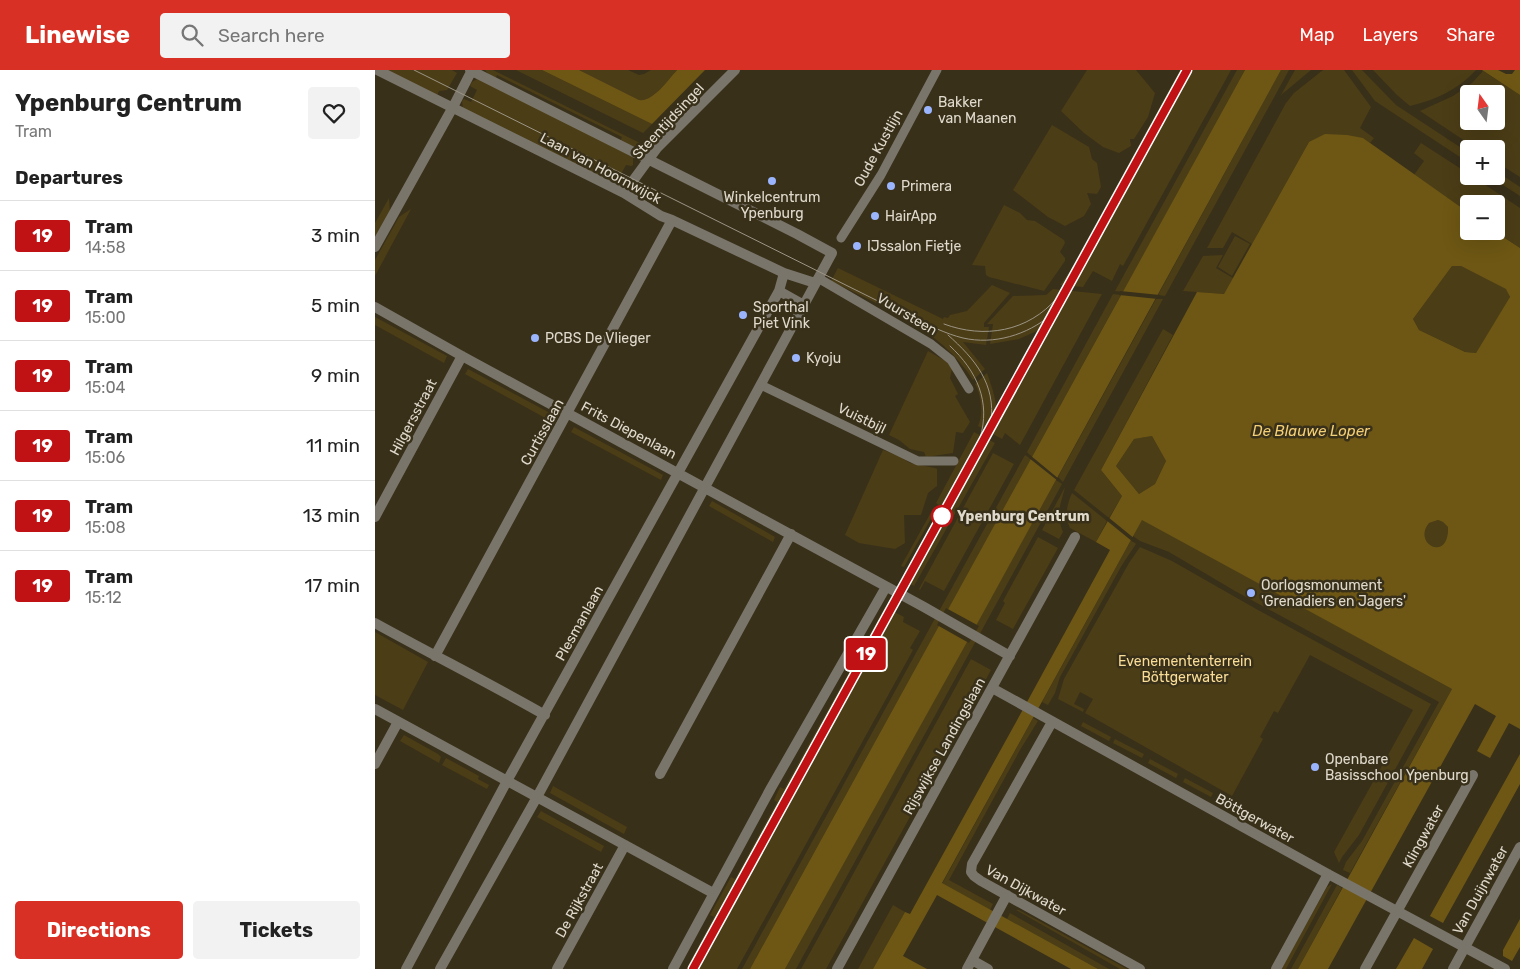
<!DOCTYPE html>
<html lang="en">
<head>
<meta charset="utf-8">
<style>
  :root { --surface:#fff; --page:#f2f2f2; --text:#222; --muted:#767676; --line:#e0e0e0; --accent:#d93025 }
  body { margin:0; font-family:Rubik,sans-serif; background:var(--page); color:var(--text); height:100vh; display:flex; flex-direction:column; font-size:19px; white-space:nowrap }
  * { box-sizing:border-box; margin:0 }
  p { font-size:16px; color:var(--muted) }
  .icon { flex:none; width:28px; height:28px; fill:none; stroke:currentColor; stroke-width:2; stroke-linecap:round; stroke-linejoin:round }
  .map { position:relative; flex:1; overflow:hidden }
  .panel { display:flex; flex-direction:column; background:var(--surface); width:375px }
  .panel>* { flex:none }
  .badge { padding:0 10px; border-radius:4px; font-size:18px; line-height:32px }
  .needle { width:32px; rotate:346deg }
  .buttons { position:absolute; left:1085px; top:15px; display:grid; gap:10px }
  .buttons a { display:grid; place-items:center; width:45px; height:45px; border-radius:5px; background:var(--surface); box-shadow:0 5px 20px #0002; font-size:25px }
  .map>.badge { position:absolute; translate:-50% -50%; box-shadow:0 0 0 2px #fff }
  h2 { padding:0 15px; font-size:19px; line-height:45px }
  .round { display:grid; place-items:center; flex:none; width:52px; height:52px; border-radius:5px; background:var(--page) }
  .overview { display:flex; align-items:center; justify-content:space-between; height:85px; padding:0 15px }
  h1 { font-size:24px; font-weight:700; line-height:38px }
  .cta { display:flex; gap:10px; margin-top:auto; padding:10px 15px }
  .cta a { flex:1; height:58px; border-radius:5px; background:var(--accent); color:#fff; font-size:20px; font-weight:700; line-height:58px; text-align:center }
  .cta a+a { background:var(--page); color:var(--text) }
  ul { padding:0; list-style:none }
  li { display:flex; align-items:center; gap:15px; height:70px; padding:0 15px; border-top:1px solid var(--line) }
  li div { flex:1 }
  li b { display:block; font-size:19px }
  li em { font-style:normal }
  li .badge { min-width:55px; font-weight:700; text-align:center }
  header { display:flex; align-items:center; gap:30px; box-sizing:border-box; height:70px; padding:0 25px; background:var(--accent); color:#fff }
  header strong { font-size:24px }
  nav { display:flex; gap:28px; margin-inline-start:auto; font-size:18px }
  .search { width:350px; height:45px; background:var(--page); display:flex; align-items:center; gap:12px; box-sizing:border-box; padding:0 18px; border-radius:5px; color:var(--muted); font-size:19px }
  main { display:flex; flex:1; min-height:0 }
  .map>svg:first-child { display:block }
  .green { fill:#4b3d16; fill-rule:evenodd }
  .water { fill:#6e5714; fill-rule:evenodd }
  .pier { fill:#39301a }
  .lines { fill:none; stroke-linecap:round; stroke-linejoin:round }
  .pedestrian { stroke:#79756b; stroke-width:9 }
  .minor { stroke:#79756b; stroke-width:10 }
  .tram { stroke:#9c9585; stroke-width:1 }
  .line-casing { stroke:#fff; stroke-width:11 }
  .line { stroke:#c01115; stroke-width:8 }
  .poi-dot { fill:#9ab5fd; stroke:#39301a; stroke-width:2 }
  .stop-dot { fill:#fff; stroke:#c01115; stroke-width:2.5 }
  .labels { text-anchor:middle; stroke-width:5; stroke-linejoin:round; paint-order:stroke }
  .poi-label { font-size:14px; fill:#e0dacd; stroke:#39301a; text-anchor:start }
  .street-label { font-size:14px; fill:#e0dacd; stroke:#39301a }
  .stop-label { font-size:14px; font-weight:bold; fill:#e0dacd; stroke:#39301a; text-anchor:start }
  .park-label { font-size:14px; fill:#f9dd97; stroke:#39301a }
  .water-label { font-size:15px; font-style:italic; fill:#f3cf76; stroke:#39301a }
</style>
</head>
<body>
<header>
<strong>Linewise</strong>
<div class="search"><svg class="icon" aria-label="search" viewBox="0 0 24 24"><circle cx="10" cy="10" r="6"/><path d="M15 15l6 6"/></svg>Search here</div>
<nav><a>Map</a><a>Layers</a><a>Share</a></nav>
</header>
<main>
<section class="panel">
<div class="overview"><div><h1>Ypenburg Centrum</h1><p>Tram</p></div><a class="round"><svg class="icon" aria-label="heart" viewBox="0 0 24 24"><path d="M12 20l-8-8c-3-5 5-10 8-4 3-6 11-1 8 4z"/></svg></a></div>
<h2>Departures</h2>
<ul>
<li><span class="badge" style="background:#c01115;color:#fff">19</span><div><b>Tram</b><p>14:58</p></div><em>3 min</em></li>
<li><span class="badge" style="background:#c01115;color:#fff">19</span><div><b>Tram</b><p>15:00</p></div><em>5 min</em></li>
<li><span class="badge" style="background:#c01115;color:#fff">19</span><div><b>Tram</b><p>15:04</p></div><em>9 min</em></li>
<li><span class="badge" style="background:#c01115;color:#fff">19</span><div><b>Tram</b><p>15:06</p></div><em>11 min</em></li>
<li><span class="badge" style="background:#c01115;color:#fff">19</span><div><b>Tram</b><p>15:08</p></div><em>13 min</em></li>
<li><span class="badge" style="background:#c01115;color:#fff">19</span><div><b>Tram</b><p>15:12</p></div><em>17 min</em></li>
</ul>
<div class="cta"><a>Directions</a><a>Tickets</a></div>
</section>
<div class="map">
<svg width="1145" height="899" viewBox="0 0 1145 899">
  <rect width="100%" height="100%" fill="#39301a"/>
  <path class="green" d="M9,0H77L82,3L72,20L64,21L62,26Z
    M110,0H118L267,74V76H258L245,72L247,67L122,5L120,9L114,5Z
    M141,0H167L277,54L268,63Z
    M204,0H253L264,5L269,4L276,0H302C293,10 278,32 264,30Z
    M712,0H761L780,23L773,47L759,69H755L756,76L744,83L728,77L709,63L686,41Z
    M805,0H856L748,196L745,194L737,211L718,201L708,217L685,215L695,201Z
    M862,0H870L748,222L740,221Z
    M906,0H914L790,226L783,225Z
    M920,0H936L906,25Z
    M948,0H969L996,37L985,58L999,68L995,73L988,68L934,72L877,174L857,162L848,178H832L911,33L919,23Z
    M977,0H987L1021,35L1094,83V93L1000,31Z
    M998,0H1101C1083,20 1060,30 1035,36L1022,25Z
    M1108,1L1145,25V107L1121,92V79H1102L1045,41L1078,26L1097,13ZM1094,24H1121V51H1094Z
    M102,9L107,10L258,87V95L256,96L251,95C246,104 244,111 232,111L88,38L87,31L89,29L96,32L102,20L95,16L97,12Z
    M677,55L714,77L717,89L722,93L726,117L722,124L712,123L716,134L709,146L690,156L673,147L638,120Z
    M1046,73L1094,104V106H1097L1145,138V178L1119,161H1121V134H1094V143L1039,105L1049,91L1039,83Z
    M1121,101L1145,117V126L1114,106H1121Z
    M14,128L15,142L0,168V153Z
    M629,135L645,143L652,150L660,151L689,170L690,173L685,182L690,188V191L669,221L614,207L611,205L610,196L597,195Z
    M36,139L0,206V190L24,147Z
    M860,166L875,174L857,206L843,197Z
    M848,185L841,198L858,208L849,224L808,221L828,186Z
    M1077,196H1086L1132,219L1135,228L1101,283L1090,282L1044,260L1038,249Z
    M463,198L568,249L569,247L573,248L575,245L592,241L617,215L635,223L609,253V257H614L611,275L588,272L610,299L598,310C565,258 508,237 456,211Z
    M678,219L727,224L645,375L630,363L627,369L603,356C609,344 606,325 600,314L612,303L618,321L622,338L664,260L644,269L615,274L618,254H612L638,226L671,225Z
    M738,224L746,225L657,387L652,382Z
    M781,229H788L688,412L683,407Z
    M0,247L72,286L69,293L0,255Z
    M788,259L798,265L726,400L747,426L734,448L699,420Z
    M553,281L574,293L577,299L575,308L583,324L580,326L595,352L588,363L581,362L578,383L551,387L549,382L535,379L524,370L514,365Z
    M93,299L175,343L176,346L174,350L90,304Z
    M199,357L288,405L286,410L196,362Z
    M599,362L620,373L539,516L528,510L568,438L561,433Z
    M777,366L791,391L780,414L764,424L741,396L759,369Z
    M508,380L524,386L535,393L560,398L562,399V416L553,423L546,445H529L530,473L520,479L484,473L470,465Z
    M618,383L639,394L569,521L550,511L545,520L544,519Z
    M650,385L656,389L375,899H367Z
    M681,410L687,414L421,899H410Z
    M690,417C686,435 680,443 688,462L684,469L667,460Z
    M697,423L732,451L721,472L695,458C689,447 692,434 697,423Z
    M337,431L400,467L398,472L334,436Z
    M559,437L562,438L529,497L526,496Z
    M767,449L1077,619L975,803L968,800L971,792L987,771L1064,632L860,521L794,482L765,471L758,466Z
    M1063,450L1068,452L1073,457C1074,493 1037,474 1054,453Z
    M663,467L683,478L638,559L621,550L630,533L628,531Z
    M756,470L761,474L747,495L685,607L680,623L673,635L667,632Z
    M765,477L797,491L883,540L1056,634L984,765L967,787L964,793L959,782L1038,640L935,585L903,643L899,641L885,667L888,669L857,726L710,643L718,629L705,622L699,634L709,639L708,642L683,629L689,609L754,493Z
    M510,537L529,547L528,552L545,561L535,578L538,580L362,899H311L339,847L335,845L356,807L360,809L402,732L399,730L405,717L409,719Z
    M0,562L53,592L28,640L0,625Z
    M596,589L616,600L451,899H426Z
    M658,648L663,651L645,680L574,810L618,834L615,840L567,814Z
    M708,652L736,667L734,671L706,656Z
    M29,665L63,684L66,687L64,693L25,671Z
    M740,669L769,684L767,688L738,673Z
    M71,688L104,706L103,709L114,715L112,719L67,695Z
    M775,689L803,704L801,708L773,693Z
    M810,708L838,723L836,727L808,712Z
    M178,716L252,757L249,764L175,723Z
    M166,741L229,776L226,782L162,747Z
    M957,814L911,899H906L952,817Z
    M962,815L967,818L923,899H916Z
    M518,835L530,842L498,899H483Z
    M641,840H644L752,899H745Z
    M635,843L734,899H723L632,849Z"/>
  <path class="water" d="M167,0H204L264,30C278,32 293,10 302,0H330L277,54Z
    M870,0H906L597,563L410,899H375Z
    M1107,0H1123L1131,4H1137L1140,0H1145V25Z
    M950,64L972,65L988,68L1094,143V161H1119L1145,178V659L1134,653L1115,688L1102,681L1121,646L1100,634L953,899H923L1077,619L767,450L567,813L723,899H696L562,825L528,886L552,899H498L530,842L535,844L646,643L735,480L721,472L747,426L726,400L822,222L849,224L934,72ZM1077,196H1086L1131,219L1135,227L1101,283L1090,282L1044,260L1038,249ZM777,366L791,391L780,414L764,424L741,396L759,369ZM1063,450L1068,452L1073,457C1074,493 1037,474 1054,453Z
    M1145,684V714L1068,853L1055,846Z
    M1145,849V877L1137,891L1128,886V880Z
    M1039,868L1058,879L1047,899H1021Z"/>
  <path class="pier" d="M745,221L785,225V226L783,229L744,225Z
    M655,385L684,409L683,411L654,388Z
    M733,447L760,469L758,472L731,450Z
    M571,538L604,556L594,573L562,555Z"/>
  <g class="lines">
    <path class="pedestrian" d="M466,168L506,105L562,0
      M443,208L556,274L576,290L594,319
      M386,315L543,391H579"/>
    <path class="minor" d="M2,0L249,123L286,146L297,150L409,203L440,213
      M249,123L282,78L360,0
      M0,177L78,37L97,0
      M404,221L429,235
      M0,237L87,286L549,537L635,586
      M0,447L87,286
      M0,553C56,584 114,613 170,645
      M60,586L297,150
      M617,618L953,804L1130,899
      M0,639L338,823
      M677,652L597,794L596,802L599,806L606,811L765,899
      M0,694L23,652
      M285,704L416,464
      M597,890L613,899
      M31,899L132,711L404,221L409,203
      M65,899L162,727L457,183L422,164L95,0
      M182,899L250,775
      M298,899L396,718L511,517
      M462,899L700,467
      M592,899L632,825
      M901,899L953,804
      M990,899L1098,705
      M1078,899L1145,777"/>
    <path class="tram" d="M39,0L537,248C554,255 571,264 588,268C619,275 652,265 676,245
      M569,254C609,269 653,262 682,228
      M573,265C600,289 621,314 616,352
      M575,276C602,301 616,332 605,368
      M318,899L812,0"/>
  </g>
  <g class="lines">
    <g class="line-casing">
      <path id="line" d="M318,899L812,0"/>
    </g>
    <use href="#line" class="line"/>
  </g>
  <g class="poi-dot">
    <circle cx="553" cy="40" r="5"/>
    <circle cx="397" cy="111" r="5"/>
    <circle cx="516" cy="116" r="5"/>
    <circle cx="500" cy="146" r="5"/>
    <circle cx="482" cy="176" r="5"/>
    <circle cx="368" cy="245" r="5"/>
    <circle cx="160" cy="268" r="5"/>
    <circle cx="421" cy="288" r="5"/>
    <circle cx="876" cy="523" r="5"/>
    <circle cx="940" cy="697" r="5"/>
  </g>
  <circle class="stop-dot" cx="567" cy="446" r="10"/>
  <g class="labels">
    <g class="poi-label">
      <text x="563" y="37">Bakker<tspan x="563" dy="16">van Maanen</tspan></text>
      <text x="526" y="121">Primera</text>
      <text x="397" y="132" text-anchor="middle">Winkelcentrum<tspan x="397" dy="16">Ypenburg</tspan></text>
      <text x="510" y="151">HairApp</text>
      <text x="492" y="181">IJssalon Fietje</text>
      <text x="378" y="242">Sporthal<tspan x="378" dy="16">Piet Vink</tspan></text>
      <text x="170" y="273">PCBS De Vlieger</text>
      <text x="431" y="293">Kyoju</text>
      <text x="886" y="520">Oorlogsmonument<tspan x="886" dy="16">'Grenadiers en Jagers'</tspan></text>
      <text x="950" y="694">Openbare<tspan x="950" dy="16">Basisschool Ypenburg</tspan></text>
    </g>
    <g class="street-label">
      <text transform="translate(293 51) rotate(-47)" y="5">Steentijdsingel</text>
      <text transform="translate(503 78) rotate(-61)" y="5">Oude Kustlijn</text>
      <text transform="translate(226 98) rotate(28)" y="5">Laan van Hoornwijck</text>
      <text transform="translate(532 244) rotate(31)" y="5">Vuursteen</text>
      <text transform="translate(38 347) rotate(-62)" y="5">Hilgersstraat</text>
      <text transform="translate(487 348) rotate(26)" y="5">Vuistbijl</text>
      <text transform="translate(254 360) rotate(28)" y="5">Frits Diepenlaan</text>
      <text transform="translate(167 362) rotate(-61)" y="5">Curtisslaan</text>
      <text transform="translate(204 553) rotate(-61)" y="5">Plesmanlaan</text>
      <text transform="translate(569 676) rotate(-61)" y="5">Rijswijkse Landingslaan</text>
      <text transform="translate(880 748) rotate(29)" y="5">Böttgerwater</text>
      <text transform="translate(1048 766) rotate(-61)" y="5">Klingwater</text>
      <text transform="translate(651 820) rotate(29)" y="5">Van Dijkwater</text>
      <text transform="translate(1105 820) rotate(-61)" y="5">Van Duijnwater</text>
      <text transform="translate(204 830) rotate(-61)" y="5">De Rijkstraat</text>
    </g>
    <g class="stop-label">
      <text x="582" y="451">Ypenburg Centrum</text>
    </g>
    <g class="park-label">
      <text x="810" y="596">Evenemententerrein<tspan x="810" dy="16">Böttgerwater</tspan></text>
    </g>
    <g class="water-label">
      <text x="936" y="366">De Blauwe Loper</text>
    </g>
  </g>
</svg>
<div class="buttons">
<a><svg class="needle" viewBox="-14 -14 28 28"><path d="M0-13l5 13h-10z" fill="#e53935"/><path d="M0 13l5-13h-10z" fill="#767676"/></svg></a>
<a>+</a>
<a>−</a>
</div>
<b class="badge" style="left:491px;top:584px;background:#c01115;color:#fff">19</b>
</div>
</main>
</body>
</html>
